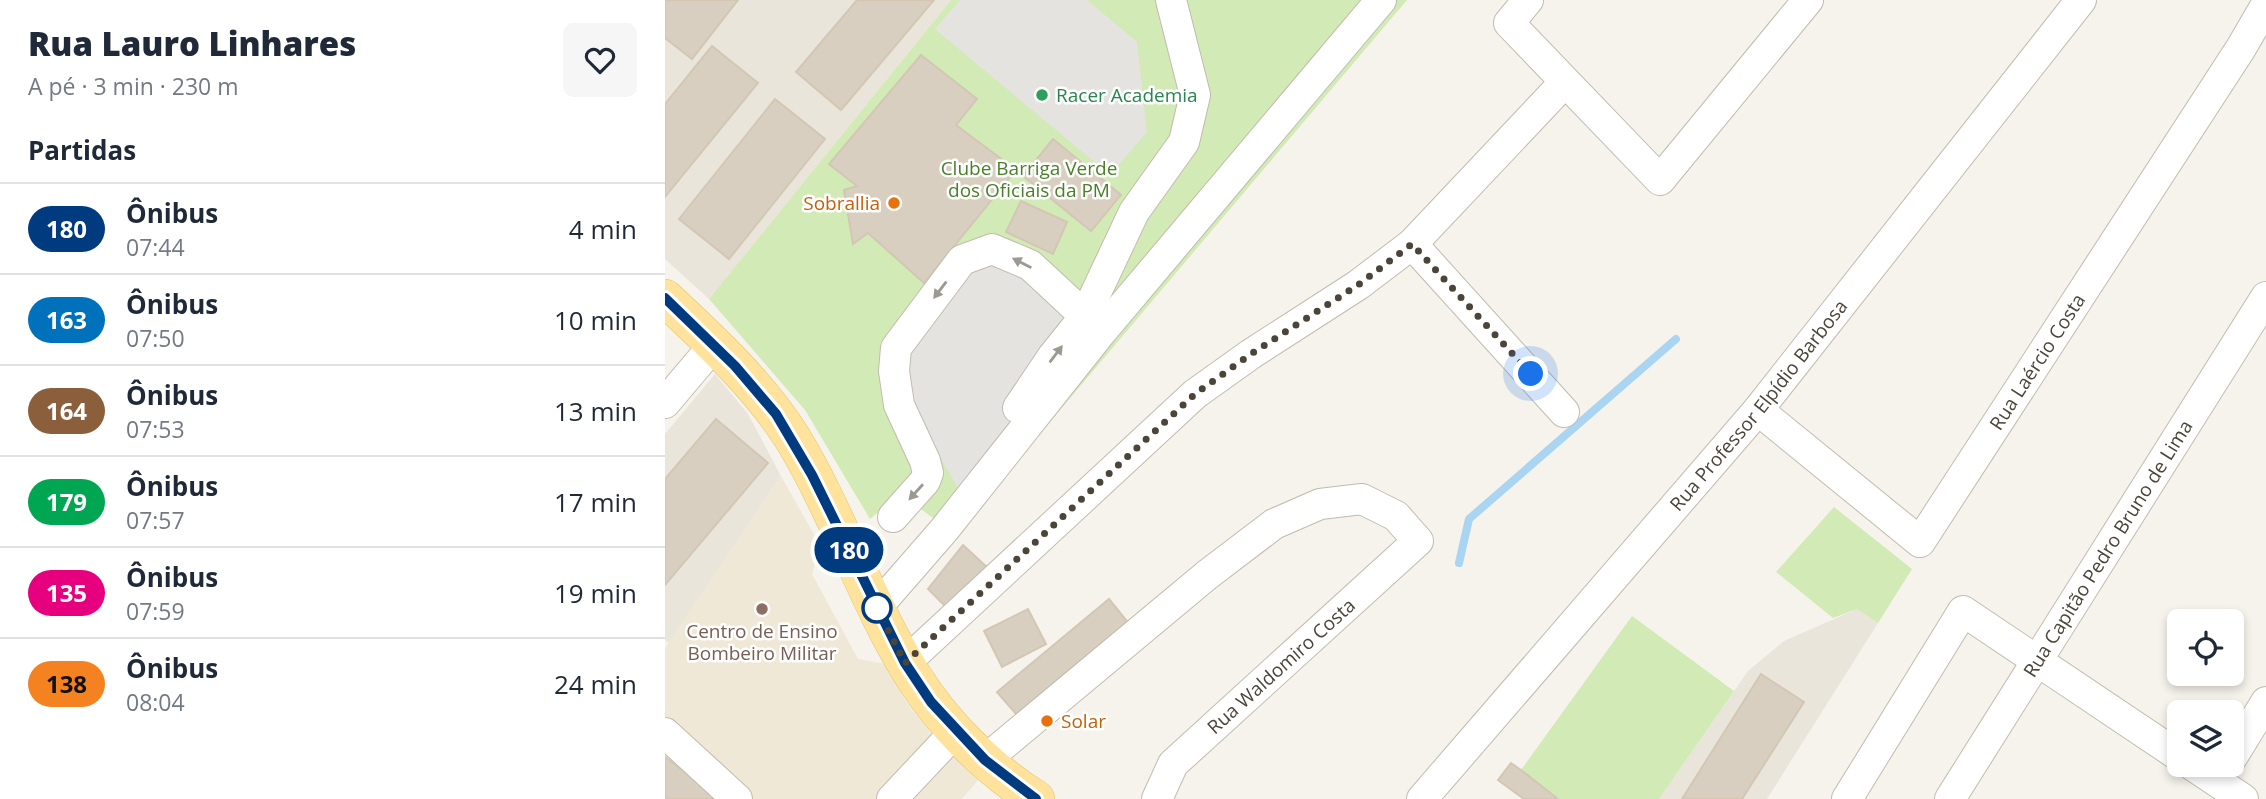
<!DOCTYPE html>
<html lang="pt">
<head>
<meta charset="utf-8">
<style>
  :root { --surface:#fff; --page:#f6f6f7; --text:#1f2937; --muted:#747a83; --line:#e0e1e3 }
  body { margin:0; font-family:"Open Sans",sans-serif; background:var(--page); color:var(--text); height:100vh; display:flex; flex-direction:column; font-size:26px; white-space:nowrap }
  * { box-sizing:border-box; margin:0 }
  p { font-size:23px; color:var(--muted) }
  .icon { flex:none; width:38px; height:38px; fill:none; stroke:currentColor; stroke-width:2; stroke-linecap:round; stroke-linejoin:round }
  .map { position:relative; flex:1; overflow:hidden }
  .details { display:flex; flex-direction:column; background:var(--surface); width:665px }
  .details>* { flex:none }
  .badge { padding:0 14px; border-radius:23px; font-size:24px; line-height:46px }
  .buttons { position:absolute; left:1502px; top:609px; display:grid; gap:14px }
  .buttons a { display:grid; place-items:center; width:77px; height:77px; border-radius:10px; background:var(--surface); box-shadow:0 4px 10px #0003; font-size:35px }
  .you { position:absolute; width:35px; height:35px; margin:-18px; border:5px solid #fff; border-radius:50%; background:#1a73e8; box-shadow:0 0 0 10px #1a73e833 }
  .map>.badge { position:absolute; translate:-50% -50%; box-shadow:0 0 0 4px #fff }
  h2 { padding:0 28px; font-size:26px; line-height:63px }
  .round { display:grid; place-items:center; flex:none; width:74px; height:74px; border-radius:10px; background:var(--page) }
  .headline { display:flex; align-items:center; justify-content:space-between; height:119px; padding:0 28px }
  h1 { font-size:33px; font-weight:800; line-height:52px }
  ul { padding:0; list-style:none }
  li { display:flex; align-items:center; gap:21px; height:91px; padding:0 28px; border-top:2px solid var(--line) }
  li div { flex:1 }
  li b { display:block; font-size:26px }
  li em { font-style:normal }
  li .badge { min-width:77px; font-weight:700; text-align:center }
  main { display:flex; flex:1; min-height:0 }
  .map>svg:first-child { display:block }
  .residential { fill:#eae5da }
  .education { fill:#efe8d6 }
  .green { fill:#d2eab5 }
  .parking { fill:#e5e3e0 }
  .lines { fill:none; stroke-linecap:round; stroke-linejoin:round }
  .stream { stroke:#a9d4f2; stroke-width:8 }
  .building { fill:#d8cfc1; stroke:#d3c7b4; stroke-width:2 }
  .minor-casing { stroke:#c2bbae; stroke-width:32 }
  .major-casing { stroke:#e6c16a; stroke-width:38 }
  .minor { stroke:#fff; stroke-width:30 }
  .major { stroke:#ffe39c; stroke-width:37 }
  .oneway { fill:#9c9892 }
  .line-casing { stroke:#fff; stroke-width:16 }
  .line { stroke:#003b80; stroke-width:10 }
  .walk { stroke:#4b4439; stroke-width:7; stroke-dasharray:0 12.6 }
  .leisure-dot { fill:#2e9e5b; stroke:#fff; stroke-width:2.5 }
  .food-dot { fill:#e8710a; stroke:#fff; stroke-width:2.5 }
  .stop-dot { fill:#fff; stroke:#003b80; stroke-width:3.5 }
  .education-dot { fill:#8d6e63; stroke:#fff; stroke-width:2.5 }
  .labels { text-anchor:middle; stroke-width:5; stroke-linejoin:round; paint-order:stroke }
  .leisure-label { font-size:19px; fill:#27864d; stroke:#fff; text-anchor:start }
  .park-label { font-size:19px; fill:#4a7f2a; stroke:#fff }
  .food-label { font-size:19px; fill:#c56008; stroke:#fff; text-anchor:end }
  .street-label { font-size:19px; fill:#4b4439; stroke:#fff }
  .education-label { font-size:19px; fill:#785e54; stroke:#fff }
</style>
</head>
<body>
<main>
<section class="details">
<div class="headline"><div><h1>Rua Lauro Linhares</h1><p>A pé · 3 min · 230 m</p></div><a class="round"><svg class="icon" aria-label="heart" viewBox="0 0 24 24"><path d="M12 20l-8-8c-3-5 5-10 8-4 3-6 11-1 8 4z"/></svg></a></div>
<h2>Partidas</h2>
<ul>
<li><span class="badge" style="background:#003b80;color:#fff">180</span><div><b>Ônibus</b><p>07:44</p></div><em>4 min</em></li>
<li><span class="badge" style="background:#0072bc;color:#fff">163</span><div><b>Ônibus</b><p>07:50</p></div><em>10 min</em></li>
<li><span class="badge" style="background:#8b5e3c;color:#fff">164</span><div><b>Ônibus</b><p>07:53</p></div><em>13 min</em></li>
<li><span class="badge" style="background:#00a651;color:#fff">179</span><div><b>Ônibus</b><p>07:57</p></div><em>17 min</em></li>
<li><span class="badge" style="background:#e6007e;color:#fff">135</span><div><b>Ônibus</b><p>07:59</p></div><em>19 min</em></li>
<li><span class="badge" style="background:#f58220;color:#111">138</span><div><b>Ônibus</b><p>08:04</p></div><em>24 min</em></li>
</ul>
</section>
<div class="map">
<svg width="1601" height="799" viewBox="0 0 1601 799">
  <rect width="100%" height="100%" fill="#f6f3ec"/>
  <path class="residential" d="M0,0H286L44,299L0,259Z
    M50,374L83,414L116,476L4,643L0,640V434Z
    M1192,609L1213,623L1102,799H994L1083,671L1119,641Z"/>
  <path class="education" d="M116,476L155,545L147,574L193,659L221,664L241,702L267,735L313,780L297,799H0V648Z"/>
  <path class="green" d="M286,0H742L290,534L235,494L205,519L140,410L44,299Z
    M1169,507L1247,569L1213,623L1192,609L1168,618L1111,572Z
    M967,616L1069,691L994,799H893L856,770Z"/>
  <path class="parking" d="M295,0H422L472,42L482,132L445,175L270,29Z
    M327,260L358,273L419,324L294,490L243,401L240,352L301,269Z"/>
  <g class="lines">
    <path class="stream" d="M794,563L804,519L1011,339"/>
  </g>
  <path class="building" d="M0,0H73L27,59L0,38Z
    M192,0H269L176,110L131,72Z
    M47,46L93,83L0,197V104Z
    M256,55L312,99L291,125L351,170L259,283L203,233L188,244L179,190L192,186L164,164Z
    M110,99L160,139L64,259L14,219Z
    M388,139L456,195L426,231L358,176Z
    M356,201L402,222L388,254L341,232Z
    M51,419L103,463L0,585V479Z
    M298,545L324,569L283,609L263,589Z
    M444,599L470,631L359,723L332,692Z
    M363,609L381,644L337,667L319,631Z
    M1096,674L1139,702L1077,799H1017Z
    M0,757L55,799H0Z
    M846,763L856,770L893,799H859L833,780Z"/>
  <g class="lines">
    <g class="minor-casing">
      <g id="minor">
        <path d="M863,0L844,23L995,180L1143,0"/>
        <path d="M747,244L899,412"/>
        <path d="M0,403L49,345"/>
        <path d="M353,408L388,356L420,316L469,212L519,142L530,95L506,0"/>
        <path id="s1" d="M1093,410L1255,542L1576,48L1601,5"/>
        <path d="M228,517L260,481L263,473L260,461L234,405L229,371L231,348L297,260L327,249L365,265L434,329"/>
        <path d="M212,607L279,530L437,331L716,0"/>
        <path d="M240,663L530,394L586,354L693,285L747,244L900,82"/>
        <path d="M0,733L72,799"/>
        <path d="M1566,759L1601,702"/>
        <path d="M320,760L542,575L609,524L655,504L697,499L731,516L753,541L508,764L492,799"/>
        <path d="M1527,765L1578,799"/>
        <path d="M227,799L291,731"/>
        <path id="s2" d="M757,799L1093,410L1416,0"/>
        <path d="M1182,799L1298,611L1514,756"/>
        <path id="s3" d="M1285,799L1601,297"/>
      </g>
    </g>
    <g class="major-casing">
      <path id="major" d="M0,298C46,341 94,385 128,439C174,515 201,601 248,676C278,724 323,769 371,799"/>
    </g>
    <use href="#minor" class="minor"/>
    <use href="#major" class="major"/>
  </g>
  <defs><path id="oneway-solid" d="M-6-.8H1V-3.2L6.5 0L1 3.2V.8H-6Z" transform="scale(1.75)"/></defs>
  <g class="oneway">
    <use href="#oneway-solid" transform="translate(357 263) rotate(-153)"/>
    <use href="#oneway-solid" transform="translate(275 290) rotate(127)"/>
    <use href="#oneway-solid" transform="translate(391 354) rotate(-53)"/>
    <use href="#oneway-solid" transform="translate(251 492) rotate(132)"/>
  </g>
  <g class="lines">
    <g class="line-casing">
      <path id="line" d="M0,298L70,366L111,414L147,475L240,663L266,702L320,760L371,799"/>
    </g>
    <use href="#line" class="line"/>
    <path class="walk" d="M212,608L240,663L530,394L586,354L693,285L747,244L866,374"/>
  </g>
  <circle class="leisure-dot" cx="377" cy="95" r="7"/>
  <g class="food-dot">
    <circle cx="229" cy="203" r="7"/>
    <circle cx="382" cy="721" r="7"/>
  </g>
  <circle class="stop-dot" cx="212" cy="608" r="14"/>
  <circle class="education-dot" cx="97" cy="609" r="7"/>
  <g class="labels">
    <g class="leisure-label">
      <text x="391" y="102">Racer Academia</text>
    </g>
    <g class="park-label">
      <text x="364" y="175">Clube Barriga Verde<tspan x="364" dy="22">dos Oficiais da PM</tspan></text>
    </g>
    <g class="food-label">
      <text x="215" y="210">Sobrallia</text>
      <text x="396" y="728" text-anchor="start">Solar</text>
    </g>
    <g class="street-label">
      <text dy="7" stroke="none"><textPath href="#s1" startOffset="424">Rua Laércio Costa</textPath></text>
      <text dy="7" stroke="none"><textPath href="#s2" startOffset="518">Rua Professor Elpídio Barbosa</textPath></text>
      <text dy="7" stroke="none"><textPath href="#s3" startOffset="296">Rua Capitão Pedro Bruno de Lima</textPath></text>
      <text transform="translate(616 666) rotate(-42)" y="7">Rua Waldomiro Costa</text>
    </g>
    <g class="education-label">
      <text x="97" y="638">Centro de Ensino<tspan x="97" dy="22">Bombeiro Militar</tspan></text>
    </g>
  </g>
</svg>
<div class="buttons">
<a><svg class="icon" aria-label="locate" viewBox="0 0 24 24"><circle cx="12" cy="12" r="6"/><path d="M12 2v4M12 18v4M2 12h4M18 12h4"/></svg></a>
<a><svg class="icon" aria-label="layers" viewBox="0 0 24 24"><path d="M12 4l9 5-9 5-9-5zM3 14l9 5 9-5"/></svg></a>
</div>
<div class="you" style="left:866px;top:374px"></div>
<b class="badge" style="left:184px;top:550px;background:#003b80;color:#fff">180</b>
</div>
</main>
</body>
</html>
